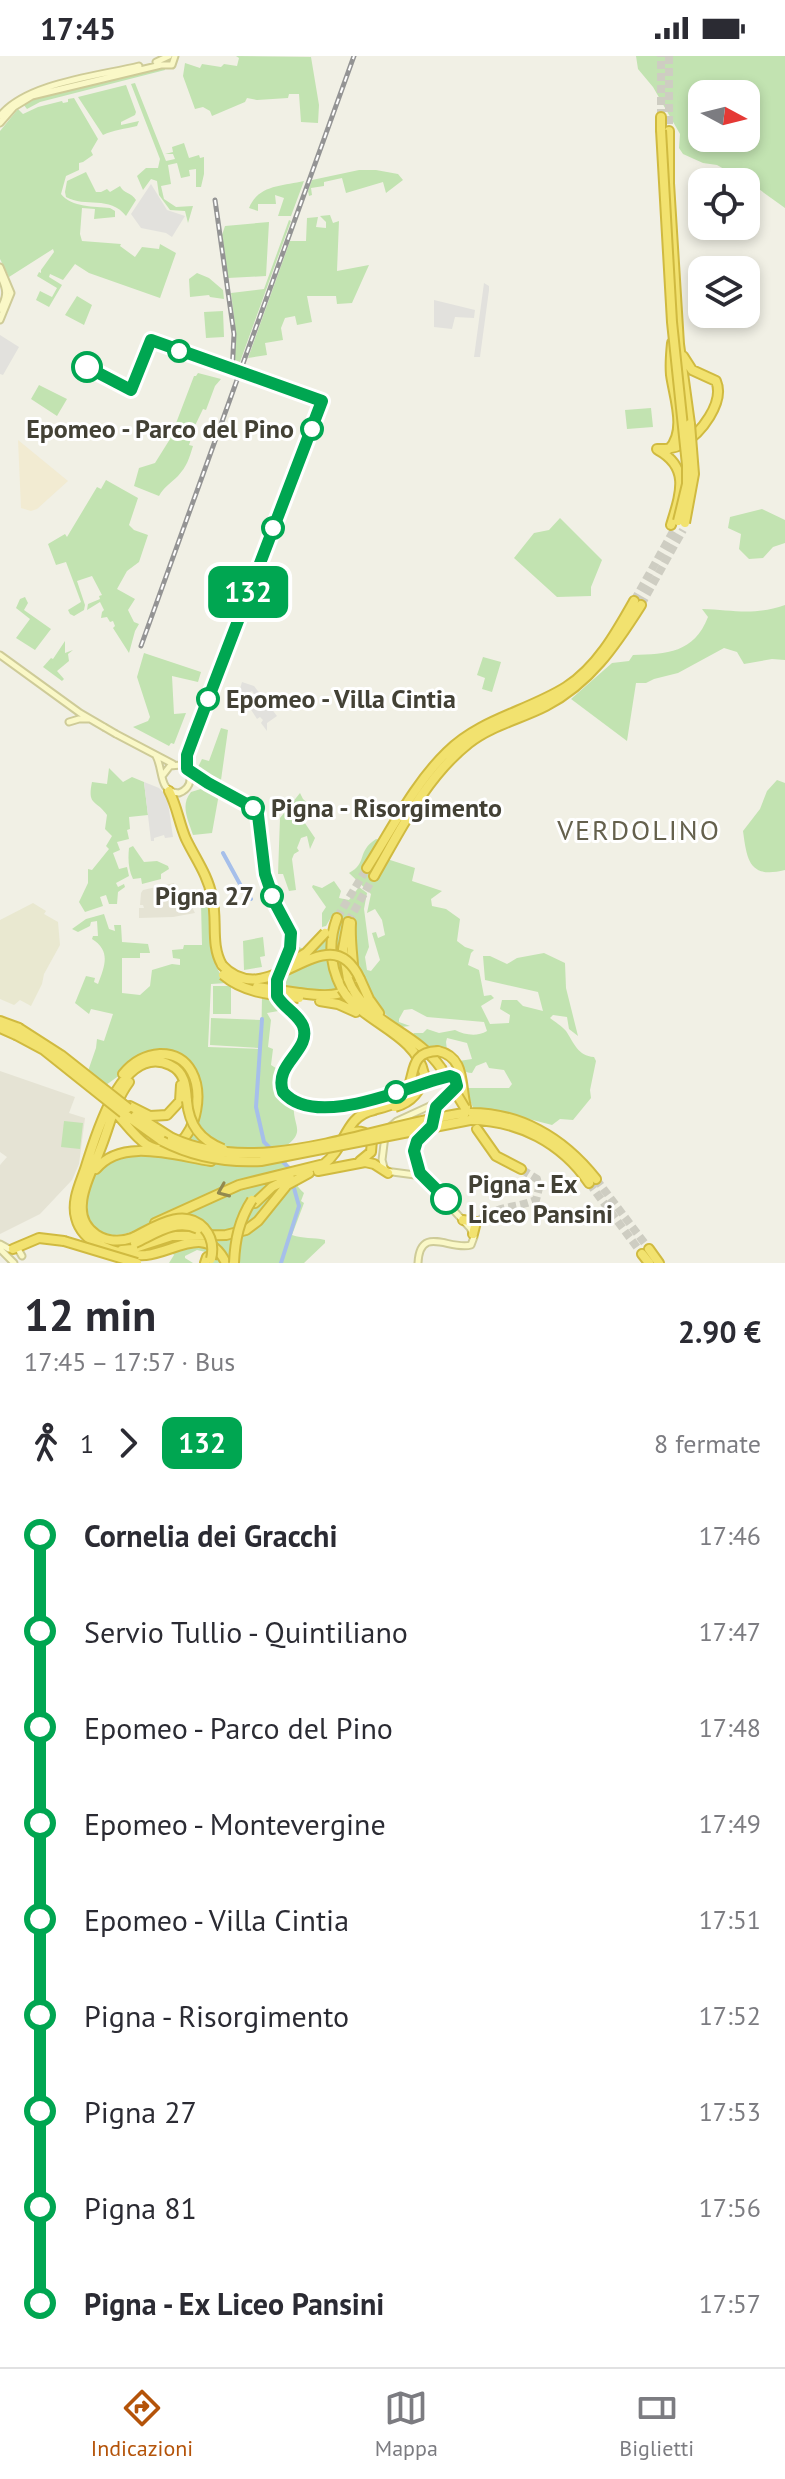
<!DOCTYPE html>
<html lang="it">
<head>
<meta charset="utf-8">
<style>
  :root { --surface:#fff; --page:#f2f2f3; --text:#2b2b33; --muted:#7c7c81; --line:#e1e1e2; --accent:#b45309 }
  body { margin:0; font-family:"PT Sans",sans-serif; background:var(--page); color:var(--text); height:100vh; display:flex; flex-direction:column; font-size:30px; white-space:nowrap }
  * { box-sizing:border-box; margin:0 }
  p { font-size:26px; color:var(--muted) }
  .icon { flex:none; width:44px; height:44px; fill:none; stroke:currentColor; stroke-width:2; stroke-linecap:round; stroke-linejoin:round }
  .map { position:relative; height:1207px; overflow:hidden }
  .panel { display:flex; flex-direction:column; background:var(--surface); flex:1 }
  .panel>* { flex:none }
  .badge { padding:0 16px; border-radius:12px; font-size:28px; line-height:52px }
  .needle { width:52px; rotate:97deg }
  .tools { position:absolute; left:688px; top:24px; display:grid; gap:16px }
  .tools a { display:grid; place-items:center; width:72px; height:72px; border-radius:16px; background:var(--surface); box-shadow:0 4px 12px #0003; font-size:40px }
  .map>.badge { position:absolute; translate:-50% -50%; box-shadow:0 0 0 4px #fff }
  .legs { display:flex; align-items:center; gap:12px; height:88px; padding:0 24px; font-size:26px }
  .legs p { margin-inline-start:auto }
  .headline { display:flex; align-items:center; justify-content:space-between; height:136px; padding:0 24px }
  h1 { font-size:44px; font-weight:800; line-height:60px }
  ul { padding:0 24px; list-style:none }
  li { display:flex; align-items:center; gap:28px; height:96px; font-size:30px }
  li i { display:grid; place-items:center; width:12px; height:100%; margin:0 10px; background:currentColor }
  li i::after { content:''; width:20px; height:20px; margin:-10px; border:6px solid; border-radius:50%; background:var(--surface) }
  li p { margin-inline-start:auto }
  li:first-child i { background:linear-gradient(#0000 50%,currentColor 0) }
  li:last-child i { background:linear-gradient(currentColor 50%,#0000 0) }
  .status { display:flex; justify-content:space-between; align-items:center; height:56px; padding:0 40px; background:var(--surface); direction:ltr }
  .status svg { height:22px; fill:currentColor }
  .menu { display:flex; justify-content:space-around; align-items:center; height:112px; border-top:2px solid var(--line); background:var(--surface); font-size:22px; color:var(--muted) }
  .menu a { display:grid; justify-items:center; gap:4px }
  .menu .current { color:var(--accent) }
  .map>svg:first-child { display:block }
  .residential { fill:#e5e3d4 }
  .commercial { fill:#f2ebd2 }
  .education { fill:#e9e8d0 }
  .green { fill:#c2e3b1; fill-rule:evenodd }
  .parking { fill:#e2e1dd }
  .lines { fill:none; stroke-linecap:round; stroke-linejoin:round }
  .canal { stroke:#a6bfea; stroke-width:4 }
  .highway-tunnel { stroke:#cecdc2; stroke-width:8; stroke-dasharray:8 4; stroke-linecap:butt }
  .secondary-casing { stroke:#cecb98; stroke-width:9 }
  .highway-casing { stroke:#d0ba40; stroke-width:12 }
  .secondary { stroke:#faf8c7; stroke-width:5 }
  .highway { stroke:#f2e26f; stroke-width:8 }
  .rail-casing { stroke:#949494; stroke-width:5 }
  .rail { stroke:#fff; stroke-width:2; stroke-dasharray:6; stroke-linecap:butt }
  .secondary-bridge-casing { stroke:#cecb98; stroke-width:9; stroke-linecap:butt }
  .highway-bridge-casing { stroke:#d0ba40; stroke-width:12; stroke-linecap:butt }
  .secondary-bridge { stroke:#faf8c7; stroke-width:5 }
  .highway-bridge { stroke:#f2e26f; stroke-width:8 }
  .oneway { stroke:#92894f }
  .line-1-casing { stroke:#fff; stroke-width:18 }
  .line-1 { stroke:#00a651; stroke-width:12 }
  .stop-1-dot { fill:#fff; stroke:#00a651; stroke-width:4 }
  .labels { text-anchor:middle; stroke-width:6; stroke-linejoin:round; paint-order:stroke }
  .stop-label { font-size:26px; font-weight:bold; fill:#434135; stroke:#fff; text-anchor:start }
  .neighbourhood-label { font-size:28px; letter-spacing:2px; fill:#65614d; stroke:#fff }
</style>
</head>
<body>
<div class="status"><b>17:45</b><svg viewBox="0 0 49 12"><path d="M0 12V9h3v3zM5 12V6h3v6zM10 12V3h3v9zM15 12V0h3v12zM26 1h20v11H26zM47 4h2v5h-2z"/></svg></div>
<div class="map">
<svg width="785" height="1207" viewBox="0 0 785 1207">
  <rect width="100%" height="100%" fill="#f1f0e5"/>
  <path class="residential" d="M174,827L176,835L183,841L184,848L190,847L195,857L173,861L139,862V852H144L143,849H140L141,837L143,834Z
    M0,1015L75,1041L69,1057L85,1062L79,1108L72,1124L40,1158L0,1178V1109L7,1101L0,1096Z"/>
  <path class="commercial" d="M18,384L68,425L37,453L31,455L21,452Z"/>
  <path class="education" d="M33,847L46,855L44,858L58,866L60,889L44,918L42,928L31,950L20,944L14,949L0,943V864Z"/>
  <path class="green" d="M236,0L311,1L319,49L318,67L301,66L299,38H289L288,42L257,44L247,42L245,46L212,60L210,55L203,51L195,53L183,20L185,7L200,12L202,8L221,11L224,8L237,10L239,2Z
    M636,0H785V152L742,121L733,126L724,113L717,109L703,107L683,98L679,92L680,78L653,31L638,13ZM702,38H746V82H702Z
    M164,10L165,14L40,46L27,53L23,48L37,42Z
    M135,27L166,105L175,103L173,98H165L173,96L172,91L184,87L189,102L199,99L200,102L204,101V118L201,131H196V113L189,114L190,120L181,122L177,107L168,109L171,128L161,130L164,143L176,151L193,150L188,167L185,155L170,154L159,139L157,125L151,123L143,134L137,120L146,112H158L160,103L131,28Z
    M126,29L136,56L135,59L121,66V69L139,65L137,70C125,73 113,74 103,79L78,41Z
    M74,42L98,83L91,95L93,99L83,106L79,107V114L66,120L61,138C72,152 94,150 110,152L115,155V161L94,163L95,153L82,152L80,178L82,185L121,188L120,190L135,201L142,191L159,193L160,188L176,197L160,242L89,217L75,208L63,224L50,218L49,221L62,229L49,251L36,244L40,235L52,241L57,232L37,220L39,216L41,217V214L54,196L53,193L9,221L0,203V75L18,53L23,58L38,51L62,45L63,47L68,46V43Z
    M359,114H376L398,118L403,124L386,137L383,126L346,137L342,122L324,126V130L311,132L312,139L309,140L308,135L312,124Z
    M86,116L96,136H101L107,133L110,136L120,130C123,137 132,137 136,144L126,160C110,139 85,152 66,141L65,136L67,125Z
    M304,125L291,160H278L284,142L275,139L276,148H258V155L249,152C258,129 282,130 304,125Z
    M330,159L333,167L339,165L337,215L369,209L352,247L337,248L336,240H307L312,266L297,269L295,260L285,262L281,272L283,284L265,287L267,299L248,302L290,185H306L307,162L318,161L316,171L326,172V166L320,160Z
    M289,164L291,165L240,306L235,304V269L231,237L264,233Z
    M269,166L266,220L228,222L222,179L225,170Z
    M197,217L209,222L223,234L224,243L210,241L209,239L190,241L189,223Z
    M77,240L92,249L84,269L65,259Z
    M223,255L224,281L206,282L204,256Z
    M198,317L221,323L215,330L206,354L203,353L189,382L191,383L189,389L193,390C189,403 187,410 178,420C171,427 164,431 159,440L134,430L139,412L155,407L170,383L194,320H196Z
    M39,329L67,343L57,360L31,343Z
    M651,352L653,371L627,373L625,354Z
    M106,424L138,442L129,469L134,474L148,479L139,506L127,515L117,533L135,543L128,554L134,566L139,568L135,575L129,597L113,572L115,570L113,565L110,566L107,561L101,562L102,556L104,554L100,546L87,554L88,548L100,543L99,540L102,539L92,520L77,525L85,549L84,554L74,560L70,558L68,554L81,546L66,506L56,509L48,488L65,478L67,481L97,431L101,433Z
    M762,453L785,464V487L773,491L763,502L749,503L739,493L741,478L728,472L730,461Z
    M560,462L602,504L591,531V540L557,541L514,502L534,477L549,474Z
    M25,541L28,547L24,554L51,573L35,594L16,582L30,563L16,552L20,543Z
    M785,549V604L772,603L744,608L737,596L724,592L678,617L654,623L646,627H636L627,685L571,643L612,607L629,605L633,599C667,598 694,597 708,561L702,553C733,554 754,560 785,549Z
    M65,585V597L73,594L68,598L69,605L57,615L64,623L62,625L43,611L51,602L53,603Z
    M144,597L201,616L198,626L172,620L174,658L186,657L174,688L171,687L169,690L133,671L148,665L150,661L137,621Z
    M483,601L501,606L492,636L482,633L485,622L477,619Z
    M221,672L228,674L221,724L200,716L202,712L198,711L202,703L209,705Z
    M109,712L123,726L132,721L144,726L148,759L129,761L130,773L127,774L129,783L117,786L120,794L113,797L119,813L127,811L129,820L116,827L118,831L124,828L125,831L118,836L117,848H109L106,839L100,841L103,850L85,856L79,846L88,827V813L92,814L109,793L106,790L112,780L105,773L107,759C96,743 87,750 92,726L107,728Z
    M777,724L785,727V814C749,823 747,804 743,775L760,753L767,735Z
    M204,732L219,738L212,777L193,779C188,764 180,749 191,736Z
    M300,737L303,743L312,751L315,748L317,752L311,756L308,752L296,754L315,782L310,793L307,780L301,782L297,792L299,795L294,798L292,803L296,834L289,835L283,818H278L280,762Z
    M376,783L381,784L366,815L371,821L387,803L415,812L412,825L442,835L431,843L432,850L446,853L460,863L457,885L465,891L474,894L471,897L468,909L479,914L484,940L491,939L494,942L481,950L490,968L509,967L510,959L500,953L502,944H517L523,950L543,955L538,936L485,924L483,900H490L507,908L517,902L544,897L565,907L566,932L578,980L569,973L567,961L553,959L550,962C555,966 562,970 566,975C574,987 578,1000 594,1001L596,1005L590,1034L591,1042L573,1064L560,1063L552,1069L506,1057L474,1054L465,1032H509L512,1028L504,1014L489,1012L486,1006L476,1010L472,1017C463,1017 462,1012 459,1005L472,1003L467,987L447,982L446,986L447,994L430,992L412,979L414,977H423L427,973L439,977L455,974C465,979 477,981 487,975L484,966L427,961L412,953L404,954L399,963V966L410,970L401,971C364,945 357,911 352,868L340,891L342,913L338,915L334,895L340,863L333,858L326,870L322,871V857L326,851L312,831L313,829L322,832L334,825L341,835L339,842L349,844L359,831L367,837L364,853L369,891L365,901L367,914L371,915L380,904L372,877L376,876L378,882L385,879L382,864L375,853L367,857L371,838L349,817C368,807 356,796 376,783Z
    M133,790L144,806L157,805L168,810L169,813L161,818V823L142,828L141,822L133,823C128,813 128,802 129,792Z
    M210,847C213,880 204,900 227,927L211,928L208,991L261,993L262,941L275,943L284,954L267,957L271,964L268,991L273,993L271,1009L279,1014C274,1031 279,1040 294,1049C292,1070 307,1075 285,1091C287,1110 289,1123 304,1137L301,1145L304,1147L292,1179C303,1183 313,1181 325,1184V1187L304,1207H212L214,1198L197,1194L185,1200V1202L193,1207H169L174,1199L172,1197L136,1195L133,1175C90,1194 70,1142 99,1112C125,1085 160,1109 174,1098C178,1095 181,1087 183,1083C187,1076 193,1068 196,1061C201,1049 193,1026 191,1012L162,996L120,1019L106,1029L88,1015L96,992L97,983L104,985L113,958L91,953L89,958L75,947L86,920L95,922L94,926L98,928C105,909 111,895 92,883L93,880H98L97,865L91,866L90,870L78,876L72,873L86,863L104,858L109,873L115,875L114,869H121L122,886L148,888L150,897H140V902H122V937L140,939L150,930L152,914L172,908L180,909V903L173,902L172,894L183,893L184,889H202L201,848Z
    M329,875L328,891L339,935L332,938L281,931L280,925L294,889L311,896Z
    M263,881L265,900L260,901L262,911L244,914L243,885Z
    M213,930H231V958H213Z
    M211,962L260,964L259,992L210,989Z
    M64,1065L83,1067L80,1093L61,1091Z"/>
  <path class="parking" d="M151,128L167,154L185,160L172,181L166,177L141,172L131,158Z
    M484,227L489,230V234L480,301H474Z
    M434,244L475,254L474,262L455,261L452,273L434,271Z
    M0,279L19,291L3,319L0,318Z
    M242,626L254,630L277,660L267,667V675L261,667L263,664L260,661L257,663L250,652L258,644L252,635L241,641L238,639Z
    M144,726L159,732L167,740L173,781L165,782L164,779L154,782V785H151Z"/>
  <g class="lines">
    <path class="canal" d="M223,797L241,830L251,843
      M262,963L256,1051L264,1086L273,1095
      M279,1102L289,1112L290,1117
      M281,1207L299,1150L292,1125"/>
    <path class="highway-tunnel" d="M669,0V75
      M661,61V0
      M634,545L675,472
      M641,549L683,474
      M337,862L367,812
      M348,866L374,820
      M596,1123L649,1193
      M589,1127L642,1198
      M476,1166C498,1149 513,1153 536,1144L539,1132L537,1123L521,1113"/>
    <g class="secondary-casing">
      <path id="secondary" d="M156,6L169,0
        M0,60C26,27 98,20 139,10
        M0,67L14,51L32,40L161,9H172L175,0
        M0,211L11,237L0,264
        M0,219C7,233 8,240 0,253
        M0,599L80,657L104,671
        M69,666L79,663H88
        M116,678L173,708
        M156,700C164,715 158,736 179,737C189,733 192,725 189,716L181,709L170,710L163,719
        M189,716L248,748L258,759L265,818L275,847L291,877L290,892L283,909
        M280,918L277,940C283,951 296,957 302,968C315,992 277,1006 280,1029C282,1040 292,1045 302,1047C356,1060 400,1029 452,1020L457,1023V1030L434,1048L397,1065L390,1071
        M385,1080L382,1104L385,1115L415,1119L427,1124
        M0,1188L9,1193H18L22,1200
        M0,1193L14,1207
        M418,1207C420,1168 450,1195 471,1189L474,1181L470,1172L422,1120C415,1108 411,1092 420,1081C422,1080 430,1073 431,1072C436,1064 434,1054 440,1046"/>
    </g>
    <g class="highway-casing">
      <path id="highway" d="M661,61V74
        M669,75V127L679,288L690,368
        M657,393C666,393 674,393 682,388C701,378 725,346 716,325L692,314L683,300
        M669,393C687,375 674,341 671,319C670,308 671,297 672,287
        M658,394C691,412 680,439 671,469
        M169,735C177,750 179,767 186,783C195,802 208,819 212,841C218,864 210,888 222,909
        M367,812C392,773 414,728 447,696C480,663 528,655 566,631C597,611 616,577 634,545
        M374,820C401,773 426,721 469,687C492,669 521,663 546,650C590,627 615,590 641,549
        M337,862C328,886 330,910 342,933
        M348,923L343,893L348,866
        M360,923L369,943L379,957
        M352,932C373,969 418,978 441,1012
        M300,937C375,948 348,916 351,867
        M346,939C369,969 416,979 424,1018
        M320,945L338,948L356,956
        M0,965L19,972
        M0,972L16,979
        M438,995C466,1001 460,1029 466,1051
        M129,1026C114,1046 109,1072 100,1094C94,1111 83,1129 82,1147C79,1176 107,1191 132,1182
        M187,1045C186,1030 185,1016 170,1009C122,986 96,1079 86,1110C81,1126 71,1144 76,1162C79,1174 88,1184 99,1189C114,1196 129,1200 146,1199C175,1196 207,1167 226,1207
        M130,1050L150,1060L167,1059L180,1045L181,1029
        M123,1057L162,1085
        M465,1057C518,1055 563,1081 596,1123
        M117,1058C126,1068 136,1082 147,1089C198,1118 223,997 160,998C145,999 132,1007 123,1018
        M136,1059L172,1082
        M470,1064C518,1064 562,1087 589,1127
        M477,1073L496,1100L521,1113
        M347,1080C356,1073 366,1074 372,1084L371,1096L360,1105
        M96,1113C122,1081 176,1100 211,1105
        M318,1115L365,1106L374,1108L388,1117
        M255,1147L272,1131L290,1122
        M463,1164L476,1166L473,1178
        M155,1167L239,1129L324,1108C346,1092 344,1060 374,1054
        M13,1193L39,1182L64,1185
        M649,1193L659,1207
        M122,1194L132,1193L172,1180L226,1179L246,1174L258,1165L287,1129L309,1117
        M642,1198L649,1207
        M205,1207L207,1201"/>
    </g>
    <use href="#secondary" class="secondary"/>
    <use href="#highway" class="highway"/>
    <g class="rail-casing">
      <path id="rail" d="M215,144L234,278L232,318
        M141,590L354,0"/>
    </g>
    <use href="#rail" class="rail"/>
    <g class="secondary-bridge-casing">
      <path id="secondary-bridge" d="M104,671L116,678"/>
    </g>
    <g class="highway-bridge-casing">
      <path id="highway-bridge" d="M661,74L672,266L687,409V428L678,465
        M685,467L694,418L690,368
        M222,909C269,960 328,854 360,923
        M279,913L306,897L325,877
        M223,919C244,937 272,939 299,942
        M348,923L352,932
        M257,931L299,937
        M342,933L346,939
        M19,972L61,999L128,1052
        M16,979L44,994L123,1057
        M441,1012L465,1052
        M187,1045C189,1069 200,1084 223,1093
        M395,1051C412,1046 421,1036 424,1018
        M374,1054C384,1051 396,1049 403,1041C418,1023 405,996 438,995
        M172,1082C260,1123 373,1069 465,1057
        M162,1085C193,1101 226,1107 261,1105L470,1064
        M132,1182C153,1172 183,1150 204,1172C212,1181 214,1191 211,1203
        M64,1185L137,1207
        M135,1187C155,1178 176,1162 198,1173
        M234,1207C235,1184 239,1164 252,1144"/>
    </g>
    <use href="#secondary-bridge" class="secondary-bridge"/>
    <use href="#highway-bridge" class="highway-bridge"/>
  </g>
  <defs><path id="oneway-chevron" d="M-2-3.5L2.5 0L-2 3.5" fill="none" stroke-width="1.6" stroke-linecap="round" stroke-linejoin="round" transform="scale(2)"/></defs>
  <use class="oneway" href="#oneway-chevron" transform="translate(223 1135) rotate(157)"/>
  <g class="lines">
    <g class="line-1-casing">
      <path id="line-1" d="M87,311L131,334L151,284L322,345L194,680L187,699V713L208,727L252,751L258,759L265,818L275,847L291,877L290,892L277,924V940C284,952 298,958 303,970C312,995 273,1007 283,1036C314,1072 398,1035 435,1024L450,1020L455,1022L457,1030L436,1051L432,1070L417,1085L414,1095L420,1117L446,1143"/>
    </g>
    <use href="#line-1" class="line-1"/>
  </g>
  <g class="stop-1-dot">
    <circle cx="179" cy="295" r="10"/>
    <circle cx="87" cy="311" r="14"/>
    <circle cx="312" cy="373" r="10"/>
    <circle cx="273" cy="472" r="10"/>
    <circle cx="208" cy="643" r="10"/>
    <circle cx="253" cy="752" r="10"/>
    <circle cx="272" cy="840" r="10"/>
    <circle cx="396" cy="1036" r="10"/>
    <circle cx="446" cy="1143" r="14"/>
  </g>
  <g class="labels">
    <g class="stop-label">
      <text x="294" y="382" text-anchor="end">Epomeo - Parco del Pino</text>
      <text x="226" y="652">Epomeo - Villa Cintia</text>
      <text x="271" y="761">Pigna - Risorgimento</text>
      <text x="254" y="849" text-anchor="end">Pigna 27</text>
      <text x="468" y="1137">Pigna - Ex<tspan x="468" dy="30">Liceo Pansini</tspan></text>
    </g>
    <g class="neighbourhood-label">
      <text x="639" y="784">VERDOLINO</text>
    </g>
  </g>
</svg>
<div class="tools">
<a><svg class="needle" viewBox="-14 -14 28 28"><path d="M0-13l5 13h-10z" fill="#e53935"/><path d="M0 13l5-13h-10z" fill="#7c7c81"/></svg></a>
<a><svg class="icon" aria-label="locate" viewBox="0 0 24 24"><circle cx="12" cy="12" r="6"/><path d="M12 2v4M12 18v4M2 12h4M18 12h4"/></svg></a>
<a><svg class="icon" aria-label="layers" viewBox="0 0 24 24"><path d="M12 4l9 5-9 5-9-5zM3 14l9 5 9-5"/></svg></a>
</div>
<b class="badge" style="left:248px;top:536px;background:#00a651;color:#fff">132</b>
</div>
<section class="panel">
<div class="headline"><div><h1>12 min</h1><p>17:45 – 17:57 · Bus</p></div><b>2.90 €</b></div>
<div class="legs"><svg class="icon" aria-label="walk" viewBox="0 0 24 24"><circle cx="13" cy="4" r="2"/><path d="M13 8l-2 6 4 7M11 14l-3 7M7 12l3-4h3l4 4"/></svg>1<svg class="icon" aria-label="forward" viewBox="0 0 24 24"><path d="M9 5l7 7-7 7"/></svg><b class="badge" style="background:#00a651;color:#fff">132</b><p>8 fermate</p></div>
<ul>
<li><i style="color:#00a651"></i><b>Cornelia dei Gracchi</b><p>17:46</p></li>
<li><i style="color:#00a651"></i><span>Servio Tullio - Quintiliano</span><p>17:47</p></li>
<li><i style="color:#00a651"></i><span>Epomeo - Parco del Pino</span><p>17:48</p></li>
<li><i style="color:#00a651"></i><span>Epomeo - Montevergine</span><p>17:49</p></li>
<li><i style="color:#00a651"></i><span>Epomeo - Villa Cintia</span><p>17:51</p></li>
<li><i style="color:#00a651"></i><span>Pigna - Risorgimento</span><p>17:52</p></li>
<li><i style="color:#00a651"></i><span>Pigna 27</span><p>17:53</p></li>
<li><i style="color:#00a651"></i><span>Pigna 81</span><p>17:56</p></li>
<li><i style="color:#00a651"></i><b>Pigna - Ex Liceo Pansini</b><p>17:57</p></li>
</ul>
</section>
<nav class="menu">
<a class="current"><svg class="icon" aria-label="directions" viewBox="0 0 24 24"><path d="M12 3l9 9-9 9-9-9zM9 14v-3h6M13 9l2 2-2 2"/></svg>Indicazioni</a>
<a><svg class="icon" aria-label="map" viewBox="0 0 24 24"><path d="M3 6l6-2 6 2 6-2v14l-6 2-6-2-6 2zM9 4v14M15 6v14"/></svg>Mappa</a>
<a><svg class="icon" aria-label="tickets" viewBox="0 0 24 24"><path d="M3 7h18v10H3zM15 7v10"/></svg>Biglietti</a>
</nav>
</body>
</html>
